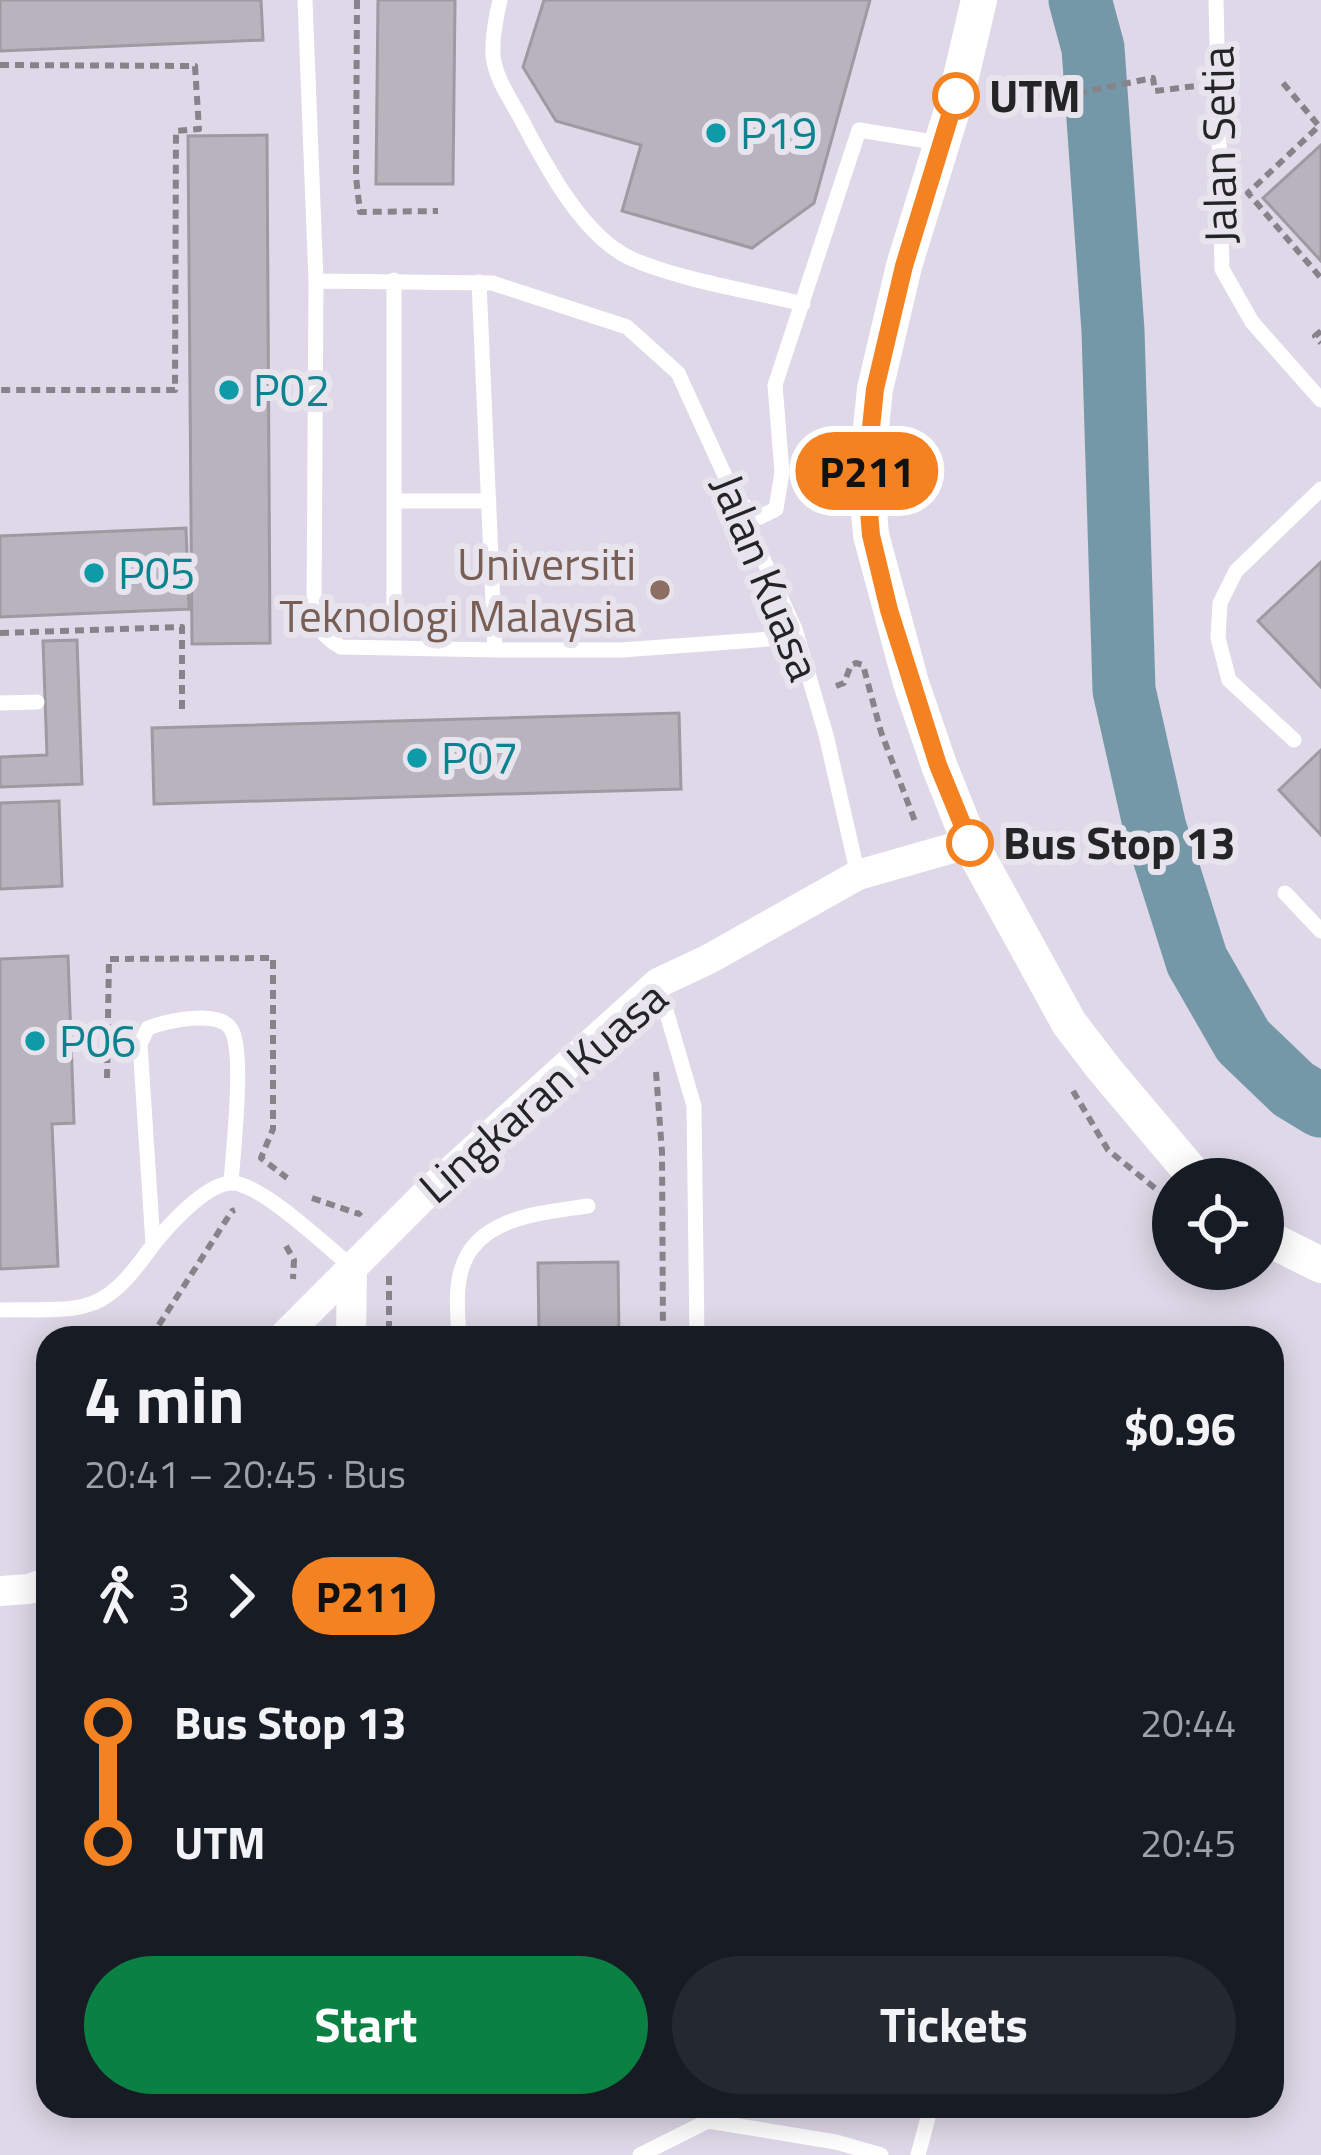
<!DOCTYPE html>
<html lang="en">
<head>
<meta charset="utf-8">
<style>
  :root { --surface:#171b24; --page:#242831; --text:#f1f3f6; --muted:#9ea1a6; --accent:#0b8043 }
  body { margin:0; font-family:"Titillium Web",sans-serif; background:var(--page); color:var(--text); height:100vh; display:flex; flex-direction:column; font-size:45px; white-space:nowrap }
  * { box-sizing:border-box; margin:0 }
  p { font-size:39px; color:var(--muted) }
  .icon { flex:none; width:66px; height:66px; fill:none; stroke:currentColor; stroke-width:2; stroke-linecap:round; stroke-linejoin:round }
  .map { position:relative; flex:1; overflow:hidden }
  .drawer { position:absolute; left:36px; top:1326px; width:1248px; height:792px; display:flex; flex-direction:column; background:var(--surface); border-radius:36px; box-shadow:0 6px 30px #0003 }
  .drawer>* { flex:none }
  .badge { padding:0 24px; border-radius:39px; font-size:42px; line-height:78px }
  .buttons { position:absolute; left:1152px; top:1158px; display:grid; gap:24px }
  .buttons a { display:grid; place-items:center; width:132px; height:132px; border-radius:50%; background:var(--surface); box-shadow:0 6px 30px #0003; font-size:60px }
  .map>.badge { position:absolute; translate:-50% -50%; box-shadow:0 0 0 6px #fff }
  .legs { display:flex; align-items:center; gap:18px; height:132px; padding:0 48px; font-size:39px }
  .legs p { margin-inline-start:auto }
  .summary { display:flex; align-items:center; justify-content:space-between; height:204px; padding:0 48px }
  h1 { font-size:66px; font-weight:700; line-height:90px }
  .action { display:flex; gap:24px; margin-top:auto; padding:24px 48px }
  .action a { flex:1; height:138px; border-radius:72px; background:var(--accent); color:#fff; font-size:48px; font-weight:700; line-height:138px; text-align:center }
  .action a+a { background:var(--page); color:var(--text) }
  ul { padding:0 48px; list-style:none }
  li { display:flex; align-items:center; gap:42px; height:120px; font-size:45px }
  li i { display:grid; place-items:center; width:18px; height:100%; margin:0 15px; background:currentColor }
  li i::after { content:''; width:30px; height:30px; margin:-15px; border:9px solid; border-radius:50%; background:var(--surface) }
  li p { margin-inline-start:auto }
  li:first-child i { background:linear-gradient(#0000 50%,currentColor 0) }
  li:last-child i { background:linear-gradient(currentColor 50%,#0000 0) }
  .map>svg:first-child { display:block }
  .built { fill:#ded8e8; fill-rule:evenodd }
  .lines { fill:none; stroke-linecap:round; stroke-linejoin:round }
  .river { stroke:#7598a8; stroke-width:63 }
  .building { fill:#b7b4bd; stroke:#9d9aa2; stroke-width:3 }
  .path { stroke:#86848a; stroke-width:6; stroke-dasharray:9 6; stroke-linecap:butt }
  .service { stroke:#fff; stroke-width:15 }
  .minor { stroke:#fff; stroke-width:30 }
  .tertiary { stroke:#fff; stroke-width:36 }
  .line-1-casing { stroke:#fff; stroke-width:27 }
  .line-1 { stroke:#f58220; stroke-width:18 }
  .stop-1-dot { fill:#fff; stroke:#f58220; stroke-width:6 }
  .culture-dot { fill:#0f9aa8; stroke:#e7e4ed; stroke-width:4.5 }
  .education-dot { fill:#8d6e63; stroke:#e7e4ed; stroke-width:4.5 }
  .labels { text-anchor:middle; stroke-width:12; stroke-linejoin:round; paint-order:stroke }
  .stop-label { font-size:45px; font-weight:bold; fill:#242326; stroke:#e7e4ed; text-anchor:start }
  .culture-label { font-size:45px; fill:#0d838f; stroke:#e7e4ed; text-anchor:start }
  .street-label { font-size:45px; fill:#242326; stroke:#e7e4ed }
  .education-label { font-size:45px; fill:#785e54; stroke:#e7e4ed; text-anchor:end }
</style>
</head>
<body>
<div class="map">
<svg width="1321" height="2155" viewBox="0 0 1321 2155">
  <rect width="100%" height="100%" fill="#e7e4ed"/>
  <path class="built" d="M0,0H1321V2155H0ZM1173,1179H1263V1269H1173ZM48,1338H1272V2106H48Z"/>
  <g class="lines">
    <path class="river" d="M1080,0L1093,48L1113,331L1124,690L1155,828L1197,961L1243,1041L1293,1089L1321,1106"/>
  </g>
  <path class="building" d="M0,0H261L263,40L0,51Z
    M378,0H455L453,184H376Z
    M544,0H870L814,203L752,248L622,211L641,145L556,121L523,67Z
    M267,135L270,643L192,644L188,136Z
    M1321,145V261L1263,198Z
    M186,528L189,609L0,617V536Z
    M1321,562V687L1258,621Z
    M77,640L82,784L0,787V757L47,755L43,641Z
    M679,713L681,789L154,804L152,728Z
    M1321,750V835L1279,790Z
    M59,801L62,886L0,889V803Z
    M68,956L74,1123L52,1124L58,1266L0,1269V959Z
    M618,1262L619,1338H539L538,1263Z"/>
  <g class="lines">
    <path class="path" d="M357,0L356,177L360,212L438,211
      M0,65L195,66L199,129L176,131L175,390H0
      M1283,83L1319,126L1248,193L1321,278
      M988,96L1068,95L1153,78L1155,91L1196,86
      M1321,331L1315,336L1321,343
      M0,633L182,627V709
      M836,686L844,683L851,665L856,663L863,665L881,732L916,824
      M656,1072L662,1152L663,1338
      M107,1078L109,959L273,958V1129L261,1158L287,1178
      M1073,1091L1108,1150L1156,1189
      M312,1198L359,1214L361,1212
      M286,1246L294,1260L293,1279
      M389,1276V1338
      M87,1334L155,1331L232,1211L235,1210"/>
    <path class="service" d="M305,0L316,281L492,283L627,327L678,373L795,629L826,735L858,875
      M500,0C496,17 492,38 493,55C495,77 509,97 519,115C543,161 582,237 632,259C680,280 751,291 803,304
      M1216,0L1222,269L1252,322L1321,400
      M316,281L314,609C318,628 324,638 341,647L495,650
      M479,282L495,650H622L797,637
      M395,501H489
      M739,502L760,517L776,509L782,472L775,385L859,130L940,143
      M394,603V280
      M0,703L37,702
      M1294,740L1229,680L1218,638L1220,603L1236,571L1321,489
      M1285,893L1321,931
      M658,983L694,1106L697,1338
      M153,1244L140,1044L148,1028C167,1021 218,1009 231,1029C245,1052 233,1151 231,1183
      M0,1310C23,1309 63,1312 84,1306C111,1300 131,1275 147,1253C162,1232 204,1184 231,1183C260,1182 327,1247 352,1267
      M459,1338C458,1316 455,1293 461,1271C475,1217 541,1213 588,1206
      M640,2155L708,2121L836,2142L881,2155
      M918,2155L931,2106"/>
    <path class="minor" d="M282,1338L431,1189L658,983L709,959L858,875L970,843
      M351,1338L352,1267
      M0,1591L29,1589L48,1582"/>
    <path class="tertiary" d="M979,0L957,94L904,266L875,389L866,476L871,535L911,683L939,765L970,843L1069,1023L1105,1070L1197,1179
      M1263,1236L1321,1265"/>
  </g>
  <g class="lines">
    <g class="line-1-casing">
      <path id="line-1" d="M956,96L904,266L875,389L866,476L871,535L889,610L938,765L970,843"/>
    </g>
    <use href="#line-1" class="line-1"/>
  </g>
  <g class="stop-1-dot">
    <circle cx="956" cy="96" r="21"/>
    <circle cx="970" cy="843" r="21"/>
  </g>
  <g class="culture-dot">
    <circle cx="716" cy="133" r="12"/>
    <circle cx="229" cy="390" r="12"/>
    <circle cx="94" cy="573" r="12"/>
    <circle cx="417" cy="758" r="12"/>
    <circle cx="35" cy="1041" r="12"/>
  </g>
  <circle class="education-dot" cx="660" cy="590" r="12"/>
  <g class="labels">
    <g class="stop-label">
      <text x="989" y="112">UTM</text>
      <text x="1003" y="859">Bus Stop 13</text>
    </g>
    <g class="culture-label">
      <text x="740" y="149">P19</text>
      <text x="253" y="406">P02</text>
      <text x="118" y="589">P05</text>
      <text x="441" y="774">P07</text>
      <text x="59" y="1057">P06</text>
    </g>
    <g class="street-label">
      <text transform="translate(1219 145) rotate(-91)" y="16">Jalan Setia</text>
      <text transform="translate(766 577) rotate(68)" y="16">Jalan Kuasa</text>
      <text transform="translate(543 1092) rotate(-41)" y="16">Lingkaran Kuasa</text>
    </g>
    <g class="education-label">
      <text x="636" y="580">Universiti<tspan x="636" dy="52">Teknologi Malaysia</tspan></text>
    </g>
  </g>
</svg>
<div class="buttons">
<a><svg class="icon" aria-label="locate" viewBox="0 0 24 24"><circle cx="12" cy="12" r="6"/><path d="M12 2v4M12 18v4M2 12h4M18 12h4"/></svg></a>
</div>
<b class="badge" style="left:867px;top:471px;background:#f58220;color:#111">P211</b>
<section class="drawer">
<div class="summary"><div><h1>4 min</h1><p>20:41 – 20:45 · Bus</p></div><b>$0.96</b></div>
<div class="legs"><svg class="icon" aria-label="walk" viewBox="0 0 24 24"><circle cx="13" cy="4" r="2"/><path d="M13 8l-2 6 4 7M11 14l-3 7M7 12l3-4h3l4 4"/></svg>3<svg class="icon" aria-label="forward" viewBox="0 0 24 24"><path d="M9 5l7 7-7 7"/></svg><b class="badge" style="background:#f58220;color:#111">P211</b></div>
<ul>
<li><i style="color:#f58220"></i><b>Bus Stop 13</b><p>20:44</p></li>
<li><i style="color:#f58220"></i><b>UTM</b><p>20:45</p></li>
</ul>
<div class="action"><a>Start</a><a>Tickets</a></div>
</section>
</div>
</body>
</html>
